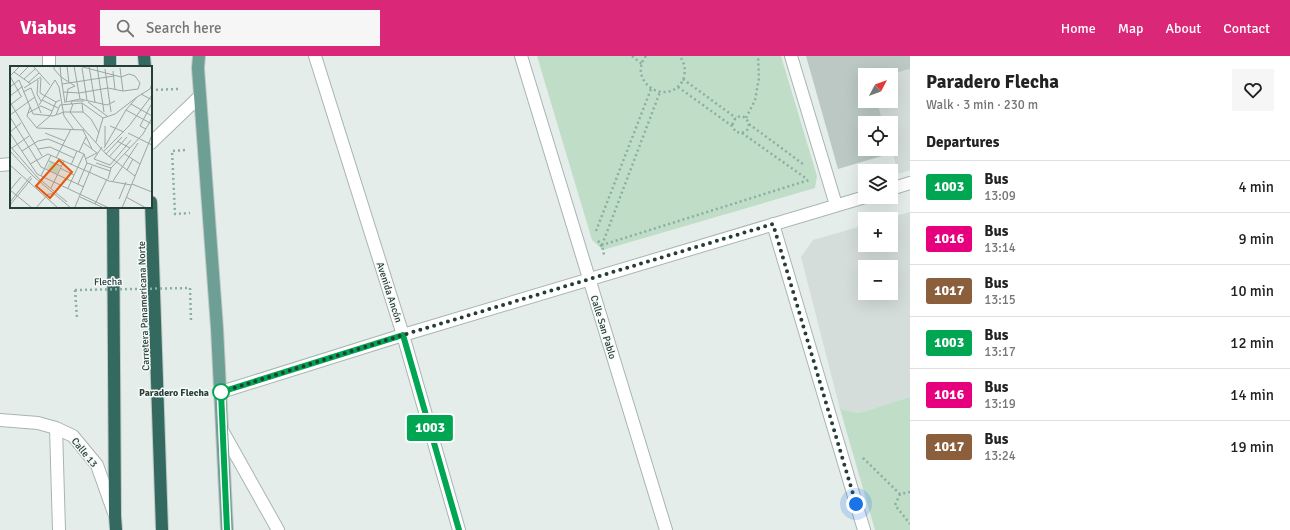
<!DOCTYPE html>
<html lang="en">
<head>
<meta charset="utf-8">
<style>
  :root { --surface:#fff; --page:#f6f6f6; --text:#222; --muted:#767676; --line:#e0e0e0; --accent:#db2777 }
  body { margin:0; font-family:Signika,sans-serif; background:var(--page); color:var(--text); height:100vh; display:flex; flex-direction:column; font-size:15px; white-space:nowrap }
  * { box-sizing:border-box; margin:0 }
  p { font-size:13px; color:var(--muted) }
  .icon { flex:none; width:22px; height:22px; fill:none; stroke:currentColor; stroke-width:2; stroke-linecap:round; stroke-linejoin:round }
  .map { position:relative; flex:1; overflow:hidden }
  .side { display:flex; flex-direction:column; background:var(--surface); width:380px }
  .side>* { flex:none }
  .badge { padding:0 8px; border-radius:3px; font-size:14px; line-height:26px }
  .needle { width:26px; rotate:49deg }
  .tools { position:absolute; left:858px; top:12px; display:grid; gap:8px }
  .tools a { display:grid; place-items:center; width:40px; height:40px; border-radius:0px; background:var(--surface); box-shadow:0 4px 16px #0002; font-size:20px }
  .you { position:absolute; width:20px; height:20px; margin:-10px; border:3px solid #fff; border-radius:50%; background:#1a73e8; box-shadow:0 0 0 6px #1a73e833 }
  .map>.badge { position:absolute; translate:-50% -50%; box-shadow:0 0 0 2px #fff }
  h2 { padding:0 16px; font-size:15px; line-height:36px }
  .round { display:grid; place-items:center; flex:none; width:42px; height:42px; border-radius:0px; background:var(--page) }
  .headline { display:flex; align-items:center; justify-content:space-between; height:68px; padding:0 16px }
  h1 { font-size:19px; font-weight:700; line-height:30px }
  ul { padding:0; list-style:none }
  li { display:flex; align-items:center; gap:12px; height:52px; padding:0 16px; border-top:1px solid var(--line) }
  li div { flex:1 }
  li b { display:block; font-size:15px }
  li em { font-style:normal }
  li .badge { min-width:44px; font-weight:700; text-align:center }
  header { display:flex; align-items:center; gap:24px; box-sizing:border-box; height:56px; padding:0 20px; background:var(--accent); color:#fff }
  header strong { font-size:19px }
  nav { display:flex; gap:22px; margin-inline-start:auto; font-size:14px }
  .search { width:280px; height:36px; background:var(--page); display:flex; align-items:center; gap:10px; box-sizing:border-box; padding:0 14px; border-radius:0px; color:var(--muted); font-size:15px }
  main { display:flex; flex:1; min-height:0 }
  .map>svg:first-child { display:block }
  .built { fill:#d4ddd9; fill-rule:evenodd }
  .green { fill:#c0ddc8 }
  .building { fill:#bbc8c3 }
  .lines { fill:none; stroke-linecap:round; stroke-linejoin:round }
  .minor-casing { stroke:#a8b5b1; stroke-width:14 }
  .major-casing { stroke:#c2c9c7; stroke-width:14 }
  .highway-casing { stroke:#c2c9c7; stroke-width:14 }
  .path { stroke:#88afa3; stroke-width:2.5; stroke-dasharray:2 3; stroke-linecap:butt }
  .minor { stroke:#fff; stroke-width:12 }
  .major { stroke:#6d9f94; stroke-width:12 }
  .highway { stroke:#33695f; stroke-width:12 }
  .path-bridge { stroke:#88afa3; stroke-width:2.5; stroke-dasharray:2 3; stroke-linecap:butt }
  .line-casing { stroke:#fff; stroke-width:9 }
  .line { stroke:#00a651; stroke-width:6 }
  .walk { stroke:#263e38; stroke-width:4; stroke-dasharray:0 7.2 }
  .stop-dot { fill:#fff; stroke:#00a651; stroke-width:2 }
  .labels { text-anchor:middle; stroke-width:3; stroke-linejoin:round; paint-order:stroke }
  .street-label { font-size:10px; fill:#263e38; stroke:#f6faf8 }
  .stop-label { font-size:10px; font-weight:bold; fill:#263e38; stroke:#f6faf8; text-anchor:end }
  .inset-road { fill:none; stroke:#99a7a3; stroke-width:1 }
  .view { fill:#e8590c; fill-opacity:0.15; stroke:#e8590c; stroke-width:2 }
  .inset-edge { fill:none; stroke:#263e38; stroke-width:2 }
</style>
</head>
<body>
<header>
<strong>Viabus</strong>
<div class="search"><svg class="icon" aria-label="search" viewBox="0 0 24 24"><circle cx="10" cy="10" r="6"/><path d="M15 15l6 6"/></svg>Search here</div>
<nav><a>Home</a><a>Map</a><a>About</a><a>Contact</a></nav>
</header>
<main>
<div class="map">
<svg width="910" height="474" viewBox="0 0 910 474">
  <rect width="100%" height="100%" fill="#e5edea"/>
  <path class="built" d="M910,13V114L899,118L891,93V67H883L877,45H891V19H888Z
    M910,156V341L859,357L840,353L801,201L813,184L865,169V189H891V163H885ZM865,211H891V237H865Z"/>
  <path class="green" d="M537,0H781L817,120L815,132L603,194L592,184Z
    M910,341V474H875L840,353L859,357Z"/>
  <path class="building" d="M806,0H910V13L888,19H865V45H877L883,67H865V93H891L892,97L838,113Z"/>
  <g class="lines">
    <g class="minor-casing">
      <path id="minor" d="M315,0L403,279L459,474
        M521,0L666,474
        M791,0L836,149
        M49,11V0
        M151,87L200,40
        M0,109L11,108
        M891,133L910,127
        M773,168L864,474
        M221,336L403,279L865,141
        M0,364L38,367L56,372L73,380L97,409L114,457
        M56,372L59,474
        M223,376L278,474"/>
    </g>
    <g class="major-casing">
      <path id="major" d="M199,0L198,12L217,272L227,474"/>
    </g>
    <g class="highway-casing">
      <path id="highway" d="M110,0V11
        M144,0L145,11
        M151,146L162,474
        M113,151L115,460L116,474"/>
    </g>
    <path class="path" d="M632,0L642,8
      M646,0C630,19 654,45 675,33C679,30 683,26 684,21C686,12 684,7 680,0
      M683,23L736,62
      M678,31L732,70L736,76L742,77L747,74L749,68L746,62C738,58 734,62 732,70
      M151,34L178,33
      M746,62L755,44L759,22L758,0
      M749,68L803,108
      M742,77L807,123
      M185,94L172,95L175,158L190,157
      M596,175L651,33
      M598,185L602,189L809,124
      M602,189L660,36
      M600,190L602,189L604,199
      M190,232L191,264
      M75,234L77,262
      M863,402L900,438L910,436
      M900,438L895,449L910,468"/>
    <use href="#minor" class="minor"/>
    <use href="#major" class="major"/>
    <use href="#highway" class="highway"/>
    <path class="path-bridge" d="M75,234L190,232"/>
  </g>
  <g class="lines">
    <g class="line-casing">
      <path id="line" d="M227,474L221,336L403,279L459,474"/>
    </g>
    <use href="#line" class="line"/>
    <path class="walk" d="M221,336L403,279L773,168L856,448"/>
  </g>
  <circle class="stop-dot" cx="221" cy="336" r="8"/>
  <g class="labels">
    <g class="street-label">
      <text transform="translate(108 225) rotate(-1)" y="4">Flecha</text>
      <text transform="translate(390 236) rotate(72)" y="4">Avenida Ancón</text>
      <text transform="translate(143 250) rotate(-92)" y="4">Carretera Panamericana Norte</text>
      <text transform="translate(604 271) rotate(73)" y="4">Calle San Pablo</text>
      <text transform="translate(85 396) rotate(51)" y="4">Calle 13</text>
    </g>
    <g class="stop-label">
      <text x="209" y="340">Paradero Flecha</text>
    </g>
  </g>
  <g transform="translate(10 10)">
    <rect width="142" height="142" fill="#e5edea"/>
    <path d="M40,95L50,100L47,108L36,103Z" fill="#c0ddc8"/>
    <path class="inset-road" d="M23,0L40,19M44,0V3L51,11L55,37M50,0L51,11L65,20L58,23L56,36L70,33L97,39L105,35M57,0L59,17M64,0L70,33M79,0L85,36M87,0L94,46M72,2L77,34M110,2L113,25M95,3L101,46M103,5L105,24M4,6L21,18M0,10L11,30M0,10L10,0M9,10L19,0M14,13L25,3M28,14L27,28L31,35M18,17L29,7M52,18L104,10M0,21L9,14L23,48L43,50L54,46H73M14,22L31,11M13,26L21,22L31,47M54,26L69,27L98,22L113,25L128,23L130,17L125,10L119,8L111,11L69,0M30,27L46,36L50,34M30,27L31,12M131,28L142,34M0,30L13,20M32,34L48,42M0,36L32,90M78,36L97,50M72,37L73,46L81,53L89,67M61,38L62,35H74M63,38L60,46L71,60L96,88L125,110M121,38L142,50M0,39L12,30M29,39L45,14L49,21L54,50L64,64M20,41L17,50L27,62L74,64M116,44L142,58M18,47L31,40L42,45M0,49L25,31M46,49L50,39L72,37L93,52M0,51L31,101L74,121M93,52L105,48L127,31M100,60L114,66M26,62L40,50L46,36M136,63L130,60L142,37M73,64L82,83M0,66L11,57M0,67L27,108L99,142M35,67L55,75M118,67L142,79M107,75L120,82M86,76L93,52M74,77L87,87L75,93M0,80L27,111L57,136M95,80V60M92,81L84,93L100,99L121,74M2,82L19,70M94,82L116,44L127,31L140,23L142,18M28,83L40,81L64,92M0,85L23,110L61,142M12,85L28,75L38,73L74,88L77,97M94,85L119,60L142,29M69,86L76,71M96,88L112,71M115,88L130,98M99,91L117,71M46,92L61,63M39,95L51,100M77,97L100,105M86,97L101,102M20,98L38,88L99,115L121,119M0,99L48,142M61,99L67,85M50,102L64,109M117,104L123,93M31,110L41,89M98,113L101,102L133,68L142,52M103,115L128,77M68,118L77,97M122,118L142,126M41,122L54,95M58,122L74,88M0,124L22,142M0,124L11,111M70,131L94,142M116,131L136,142M109,133L116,116M0,136L21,110M85,138L97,113M0,139L22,112M65,141L82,100M26,142L38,128H42M112,142L142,69"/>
    <path class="view" d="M49,94L62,106L40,132L26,120Z"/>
    <rect width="142" height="142" class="inset-edge"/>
  </g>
</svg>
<div class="tools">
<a><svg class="needle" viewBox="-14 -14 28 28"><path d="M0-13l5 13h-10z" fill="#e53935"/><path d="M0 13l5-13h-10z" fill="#767676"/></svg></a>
<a><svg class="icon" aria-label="locate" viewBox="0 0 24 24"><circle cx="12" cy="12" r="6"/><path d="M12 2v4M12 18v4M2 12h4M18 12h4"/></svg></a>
<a><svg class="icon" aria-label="layers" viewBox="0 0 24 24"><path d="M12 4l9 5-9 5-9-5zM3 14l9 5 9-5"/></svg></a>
<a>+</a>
<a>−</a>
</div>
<div class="you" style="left:856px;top:448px"></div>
<b class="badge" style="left:430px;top:372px;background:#00a651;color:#fff">1003</b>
</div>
<section class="side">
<div class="headline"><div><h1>Paradero Flecha</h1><p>Walk · 3 min · 230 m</p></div><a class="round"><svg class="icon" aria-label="heart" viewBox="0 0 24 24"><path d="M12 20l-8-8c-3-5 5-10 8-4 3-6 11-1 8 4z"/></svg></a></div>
<h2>Departures</h2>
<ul>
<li><span class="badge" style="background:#00a651;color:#fff">1003</span><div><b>Bus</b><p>13:09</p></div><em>4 min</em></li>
<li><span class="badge" style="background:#e6007e;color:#fff">1016</span><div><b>Bus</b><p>13:14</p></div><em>9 min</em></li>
<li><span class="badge" style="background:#8b5e3c;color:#fff">1017</span><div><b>Bus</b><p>13:15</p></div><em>10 min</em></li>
<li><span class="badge" style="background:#00a651;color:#fff">1003</span><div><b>Bus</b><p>13:17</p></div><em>12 min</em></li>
<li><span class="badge" style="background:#e6007e;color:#fff">1016</span><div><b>Bus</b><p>13:19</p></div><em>14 min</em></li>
<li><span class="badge" style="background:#8b5e3c;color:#fff">1017</span><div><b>Bus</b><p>13:24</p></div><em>19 min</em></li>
</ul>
</section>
</main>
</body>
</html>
